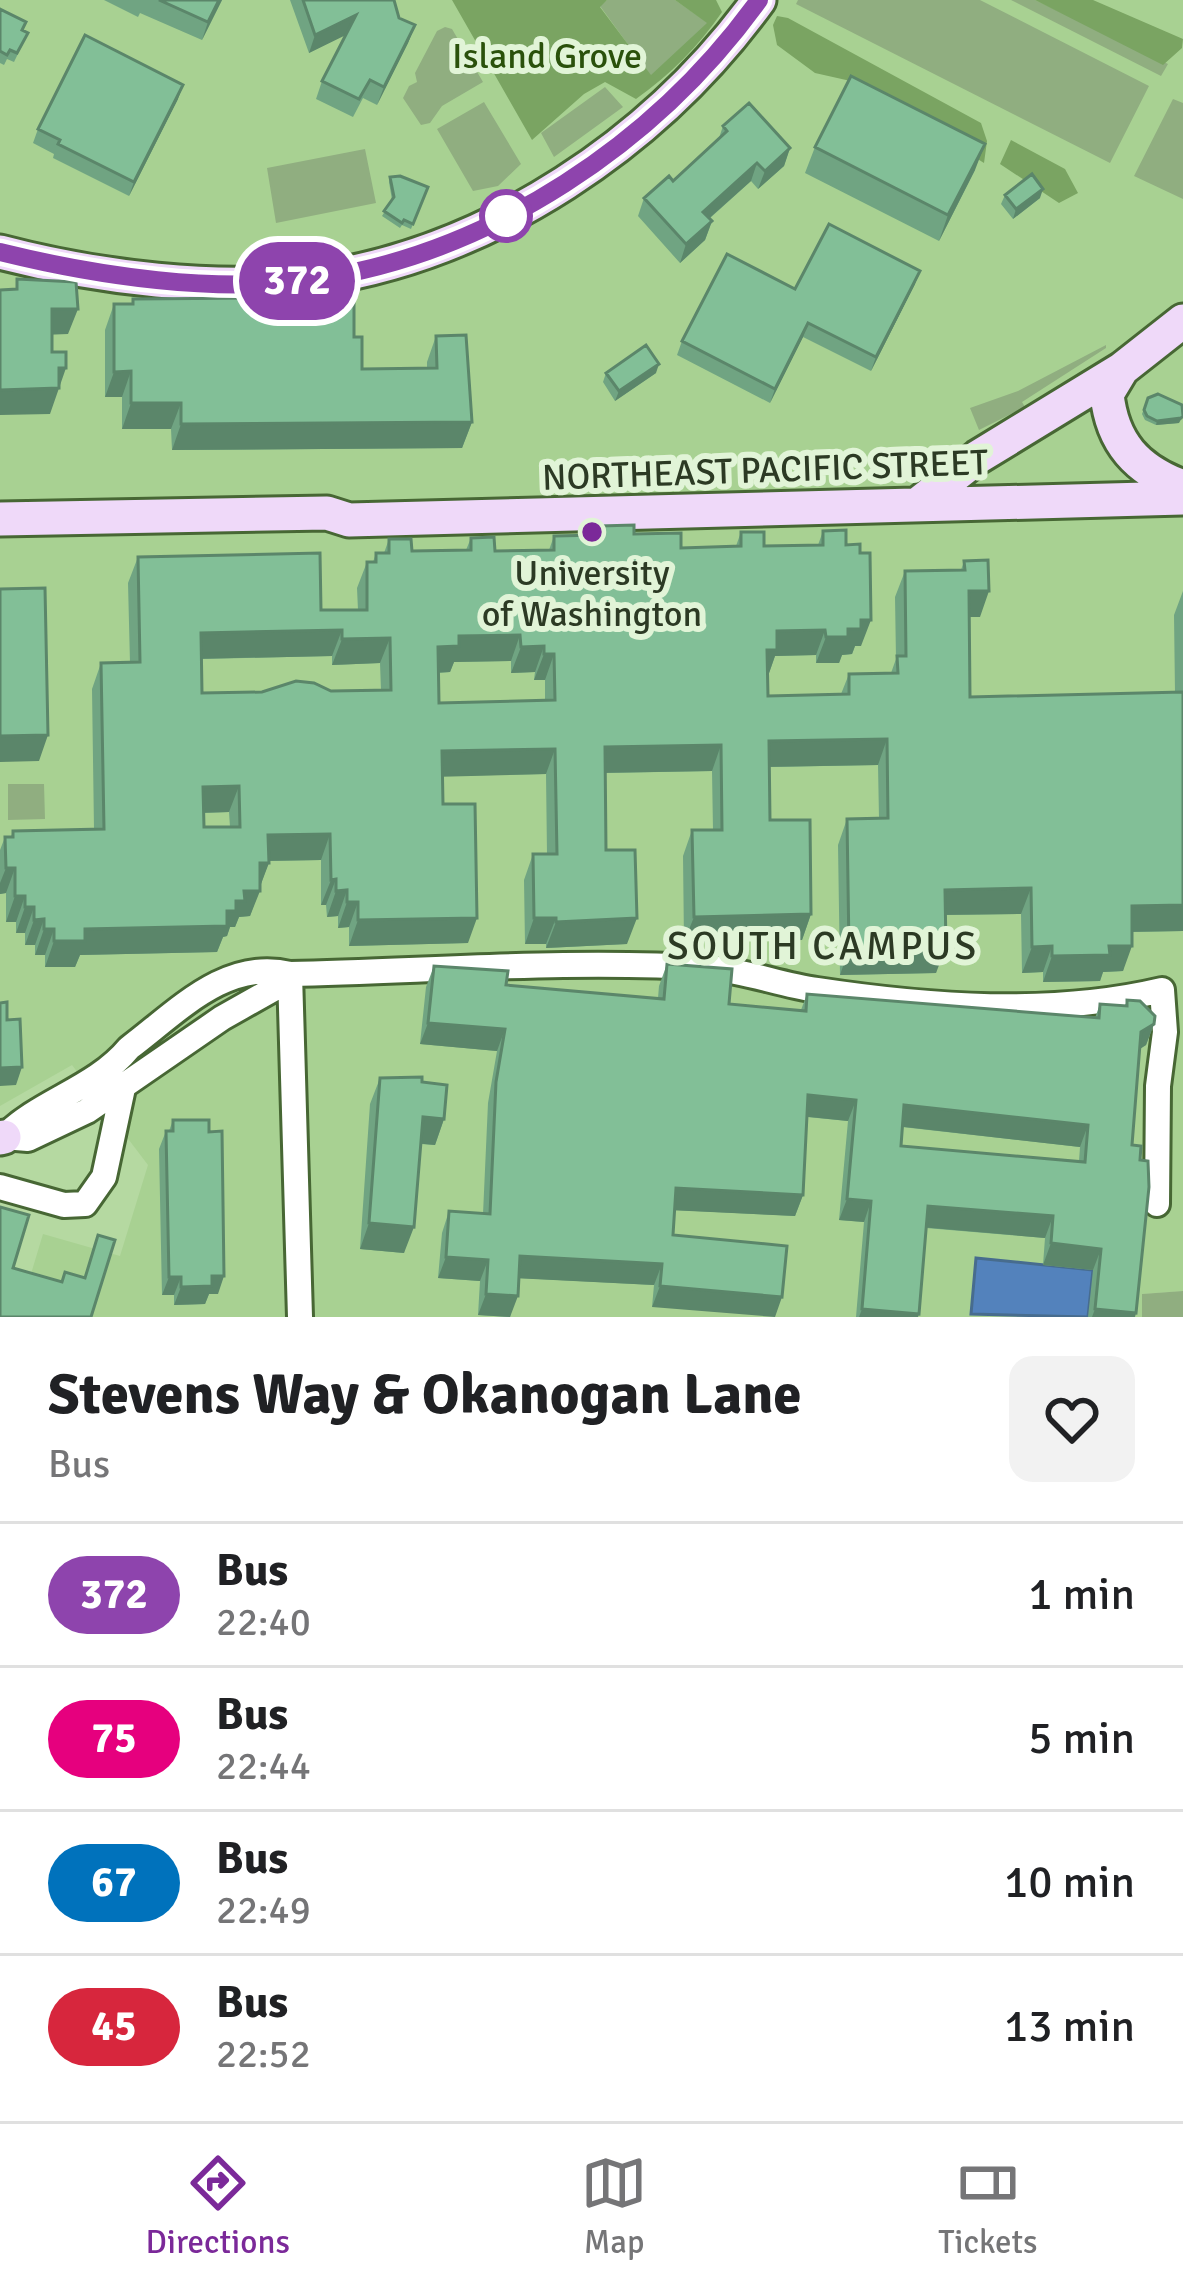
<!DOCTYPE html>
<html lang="en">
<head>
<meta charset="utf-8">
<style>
  :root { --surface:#fff; --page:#f2f2f2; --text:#202124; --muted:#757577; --line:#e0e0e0; --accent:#7b2999 }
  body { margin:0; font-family:Signika,sans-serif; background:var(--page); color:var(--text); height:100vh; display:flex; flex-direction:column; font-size:45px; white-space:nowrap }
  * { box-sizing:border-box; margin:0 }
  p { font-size:39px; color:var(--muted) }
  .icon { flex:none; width:66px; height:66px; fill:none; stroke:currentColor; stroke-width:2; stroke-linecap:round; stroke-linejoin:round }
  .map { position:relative; height:1317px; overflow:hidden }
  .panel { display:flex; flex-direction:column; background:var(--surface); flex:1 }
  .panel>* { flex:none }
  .badge { padding:0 24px; border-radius:39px; font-size:42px; line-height:78px }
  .map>.badge { position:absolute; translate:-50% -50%; box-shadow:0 0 0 6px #fff }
  .round { display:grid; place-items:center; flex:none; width:126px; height:126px; border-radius:24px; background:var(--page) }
  .head { display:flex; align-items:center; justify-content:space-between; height:204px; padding:0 48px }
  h1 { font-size:57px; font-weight:800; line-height:90px }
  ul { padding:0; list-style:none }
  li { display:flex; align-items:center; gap:36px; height:144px; padding:0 48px; border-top:3px solid var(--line) }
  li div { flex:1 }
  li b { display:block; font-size:45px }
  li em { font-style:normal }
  li .badge { min-width:132px; font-weight:700; text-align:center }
  .dock { display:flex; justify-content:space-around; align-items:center; height:168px; border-top:3px solid var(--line); background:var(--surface); font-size:33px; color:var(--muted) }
  .dock a { display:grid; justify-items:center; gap:6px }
  .dock .selected { color:var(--accent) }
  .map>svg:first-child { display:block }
  .built { fill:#a8d192 }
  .green { fill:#90ae80 }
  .forest { fill:#7aa462 }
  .water { fill:#5382bc; stroke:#476c8e; stroke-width:3 }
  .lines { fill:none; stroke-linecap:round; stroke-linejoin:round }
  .street-casing { stroke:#476734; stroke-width:30 }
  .secondary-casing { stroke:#476734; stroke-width:39 }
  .street { stroke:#fff; stroke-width:24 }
  .secondary { stroke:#efd9f9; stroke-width:33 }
  .wall { fill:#70a482; fill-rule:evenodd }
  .shaded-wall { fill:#5b866a }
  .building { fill:#82bf97; stroke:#5b866a; stroke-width:3; fill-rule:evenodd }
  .line-casing { stroke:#fff; stroke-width:27 }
  .line { stroke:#8e44ad; stroke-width:18 }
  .stop-dot { fill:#fff; stroke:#8e44ad; stroke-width:6 }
  .poi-dot { fill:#7b2999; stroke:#e1f4d7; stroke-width:4.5 }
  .labels { text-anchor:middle; stroke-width:12; stroke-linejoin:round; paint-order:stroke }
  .park-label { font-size:36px; fill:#2a510b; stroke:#e1f4d7 }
  .street-label { font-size:36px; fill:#2c3a24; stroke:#e1f4d7 }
  .poi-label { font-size:36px; fill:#2c3a24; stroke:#e1f4d7 }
  .neighbourhood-label { font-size:39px; letter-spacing:3px; fill:#2c3a24; stroke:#e1f4d7 }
</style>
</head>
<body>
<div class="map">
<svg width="1183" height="1317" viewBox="0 0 1183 1317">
  <rect width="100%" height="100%" fill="#b5d9a1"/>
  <path class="built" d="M0,0H1183V1291L1142,1294V1317H18L43,1234L120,1256L148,1165L72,1065L0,1106Z"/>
  <path class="green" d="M607,0H675L708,23L651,76L600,6Z
    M798,0H980L1149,86L1110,163L796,4Z
    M1011,0H1035L1168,64L1161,76Z
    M445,27L452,29L483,82L442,106L430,123L421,125L403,98L409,86L417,82L415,73L437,31Z
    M605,87L623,107L554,157L541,133Z
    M1173,99L1183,103V199L1134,176Z
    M484,102L521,164L498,186L473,191L437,129Z
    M365,149L376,203L276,223L267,168Z
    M1106,345V348L1022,402L1025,407L979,430L970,408L1018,391Z
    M8,784H44L45,819L8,820Z
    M1183,1291V1317H1142V1294Z"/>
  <path class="forest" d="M452,0H607L600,7L651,75L707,23L675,0H716L722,12C698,47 671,74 636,99L605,82L584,94L532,140Z
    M1035,0H1093L1183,39L1182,48L1163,65Z
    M777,16L788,18L981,123L987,141L984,163L855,82L815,73L777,45L773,25Z
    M1011,140L1065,169L1078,193L1059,203L1000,164Z"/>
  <path class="water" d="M976,1258L1093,1270L1088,1317L971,1314Z"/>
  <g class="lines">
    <g class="street-casing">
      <path id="street" d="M290,974L300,1317
        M4,1137C39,1101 95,1089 129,1048C177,1012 226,958 290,974C430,971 571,959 710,968C746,971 781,985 817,990C929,1007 1052,1016 1162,990L1165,1032L1158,1086L1157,1204
        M4,1137L28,1139L87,1111L222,1018L277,987L290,974
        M0,1187L64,1205L85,1204L104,1177L123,1088"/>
    </g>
    <g class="secondary-casing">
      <path id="secondary" d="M0,252C95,277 219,293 316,279C492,253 656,142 759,0
        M1122,369L1107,394C1112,443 1137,470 1183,487
        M918,504L978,457L1122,369L1183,321
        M0,519L327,513L349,520L1183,498
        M0,1138L4,1137"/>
    </g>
    <use href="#street" class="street"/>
    <use href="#secondary" class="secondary"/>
  </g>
  <path class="wall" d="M104,0H222L202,40L140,13L138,17Z
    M290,0H394L399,18L415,25L408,43L377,105L363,98L353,117L316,99L322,81L346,34L309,53Z
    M0,9L28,33L14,62L7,59L4,65L0,63Z
    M178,99L129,196L53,158L54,154L33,143L38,129Z
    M723,126L790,148L784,166L758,189L751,181L709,219L712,221L705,240L680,263L638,216L644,198L673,181L719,138Z
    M815,147L975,170L939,241L805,173Z
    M390,177L428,187L411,229L402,225L400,228L382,216L392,200L389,182Z
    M1005,195L1040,198L1013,219L1001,204Z
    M915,284L871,371L803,337L770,403L677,355L682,341L795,289Z
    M133,299L354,337L362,369H427V362L436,336L472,422L462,448L172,450L171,429H122V397H105V330L114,304H132Z
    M606,373H656L615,401L603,382Z
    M1148,398L1179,423L1156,425L1145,420L1142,414Z
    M600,526L681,548L736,546L741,532L764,546L818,545L823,531L846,545L861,646H855L852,654L842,655L839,663H816V655L775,656L768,676V696L841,694L849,674L891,673L896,659L895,597L905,571L961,570L964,561L980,617H969L970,697L1175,693L1174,615L1183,591V931L1132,932L1123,971L1103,972L1100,981L1043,982V972L1022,973L1021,914L945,915L936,973L840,975L838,845L847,819L879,818L878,765L769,767L770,820L811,914L802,940L684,942L683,856L692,830H713L712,771L605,773L606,850L627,944L546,948V944H525L524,880L533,854H547L546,774L442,776L443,804L468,943L349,946V927L338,928V916L327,917L326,905H321V860L269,861L250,916L239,917L235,927H230L227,936L223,937L217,952L80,955L75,967H45V955H35V945H25V933H16V922H6V893L0,894V850L5,837H11L13,831L94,829L92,689L101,663H130L128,583L138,557L321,610H358L357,588L367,562H373L376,553H384L389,539L412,551L466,550L471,538L495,551L549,550L554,536L597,535ZM332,656V665L380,663L381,690L202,693L201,659ZM511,661V673L535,672L534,680H545V700L439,703L438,673L450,672L454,662ZM229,812L230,827H204V813Z
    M667,964L729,1004L801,1010L807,994L1095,1018L1100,1004L1125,1006L1127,1000L1154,1024L1146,1045L1140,1049L1132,1145L1135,1317H1088L1093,1270L1043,1265L1045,1238L926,1228L918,1317H856L864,1222L839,1220L848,1121L807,1117L803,1195L795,1216L675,1210L673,1235L787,1246L652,1307L654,1285L519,1278L510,1317L478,1315L480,1281L438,1278L442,1233L449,1211L483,1214L488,1103L497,1051L420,1044L426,987L434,966L506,985L658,998L659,986ZM902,1127L1080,1147L1079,1161L901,1146Z
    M380,1078L422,1082L444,1119L435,1145L421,1144L404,1253L360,1249L370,1104Z
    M173,1120L218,1294H209L205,1304L174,1305V1295H162L159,1149L166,1131H169Z"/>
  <path class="shaded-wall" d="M219,0H222L202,40L208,22Z
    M356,15L350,33L309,53L315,35Z
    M415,25L408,43L377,105L384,87Z
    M183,85L178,99L129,196L134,182Z
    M985,144L975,170L939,241L948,215Z
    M790,148L784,166L758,189L765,171Z
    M757,163L751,181L696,230L703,212Z
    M1043,189L1040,198L1013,219L1016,209Z
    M712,221L705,240L680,263L686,244Z
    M920,271L915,284L871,371L876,357Z
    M52,309H78L68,334L42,335Z
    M808,323L803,337L770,403L775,389Z
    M659,364L656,373L615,401L619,391Z
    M59,368H66L50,414L0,415V390Z
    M131,371L122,397H105L114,372Z
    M131,403H181L171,429H122Z
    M1183,416L1179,423L1156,425L1157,421Z
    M472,422L462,448L172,450L181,424Z
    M969,591H989L980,617H959Z
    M861,620H871L861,646H855L852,654L842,655L839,663H816L826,637L848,629Z
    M342,630L332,656L191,659L201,633Z
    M825,630L816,655L775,656L768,676L767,650L777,631Z
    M520,635L511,661L454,662L450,672L429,673L438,647L459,636Z
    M390,638L380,663L332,665L342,639Z
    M544,646L535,672L511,673L521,647Z
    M544,654H554L545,680H534Z
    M48,735L39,761L0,762V736Z
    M887,739L878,765L759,767L769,741Z
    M721,745L712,771L595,773L605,747Z
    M555,749L546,774L432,777L442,751Z
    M239,786L229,812L194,813L203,787Z
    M330,834L321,860L259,861L268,835Z
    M260,863H269L259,889Z
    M6,868H15L6,893L0,894V883Z
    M336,879L326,905H321L331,880Z
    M1031,888L1021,914L936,915L945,890Z
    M347,890L338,916L327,917L336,891Z
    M244,891H260L250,916L239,917L235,927H230L227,936L223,937L217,952L80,955L75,967H45L54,941L85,929L227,911Z
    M15,896H25L16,922H6Z
    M347,902H358L349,927L338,928Z
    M1183,905V931L1122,932L1132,906Z
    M25,907H34L25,933H16Z
    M811,914L802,940L684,942L694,917Z
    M477,918L468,943L349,946L358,920Z
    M534,918H556L546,944H525Z
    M637,918L627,944L546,948L556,922Z
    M44,919L35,945H25L34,920Z
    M44,929H54L45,955H35Z
    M1052,946L1043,972L1022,973L1032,947Z
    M1109,946H1132L1123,971L1103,972L1100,981L1043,982L1052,956Z
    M946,947L936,973L840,975L849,949Z
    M428,1023L505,1029L497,1051L420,1044Z
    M1154,1024L1146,1045L1133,1053L1141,1032Z
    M22,1067L16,1085L0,1086V1068Z
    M808,1095L856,1100L848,1121L800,1116Z
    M904,1105L1088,1125L1080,1147L896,1126Z
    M423,1117L444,1119L435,1145L414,1143Z
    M676,1188L803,1195L795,1216L668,1210Z
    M847,1199L871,1201L864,1222L839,1220Z
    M928,1206L1053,1216L1045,1238L920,1227Z
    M369,1223L414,1227L404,1253L360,1249Z
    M1051,1243L1101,1249L1093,1270L1043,1265Z
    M520,1256L662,1264L654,1285L513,1278Z
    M446,1257L488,1260L480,1281L438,1278Z
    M212,1276H224L218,1294H209L205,1304L174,1305L181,1287Z
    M169,1277H181L174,1295H162Z
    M660,1286L782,1297L775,1317L652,1307Z
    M486,1294L518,1296L510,1317L478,1315Z
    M862,1309L919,1314L918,1317H859Z
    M1095,1309L1136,1313L1135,1317H1092Z"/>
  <path class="building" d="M159,0H219L208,22Z
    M303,0H394L399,18L415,25L384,87L370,80L359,99L322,81L356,15L315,35Z
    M0,9L26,22L22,30L28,33L17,53L10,50L7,55L0,51Z
    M85,35L183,85L134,182L58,144L60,140L38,129Z
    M851,76L985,144L948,215L815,147Z
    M749,103L790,148L765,171L757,163L703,212L712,221L686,244L644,198L669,176L673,181L727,131L723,126Z
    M1032,174L1043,189L1016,209L1005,195Z
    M400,176L428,187L413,224L404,220L402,223L384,211L394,197L390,177Z
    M829,224L920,271L876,357L808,323L775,389L682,341L727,254L795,289Z
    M17,279L76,282L78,309H52V352H66V368H59V388L0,390V290L17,289Z
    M354,297V337H362V369L437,368L436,336L466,335L472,422L181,424V403H131V371L114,372V304H133V299Z
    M646,345L659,364L619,391L606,373Z
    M1158,394L1182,405L1183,416L1181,418L1157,421L1147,416L1144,410L1148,398Z
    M634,525V534L681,533V548L741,546V532H764V546L823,545V531L846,530V545L860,544V553H870L871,620H861V629H848V637H826L825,630L777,631V650H767L768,696L849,694V674L898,673L897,656H906L905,571L965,570L964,561L988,560L989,591H969L970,697L1183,692V905L1132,906V946H1109L1110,955L1052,956V946L1032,947L1031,888L945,890L946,947L849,949L847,819L888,818L887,739L769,741L770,820H810L811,914L694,917L692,830H722L721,745L605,747L606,850H635L637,918L556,922V918H534L533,854H557L555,749L442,751L443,804H475L477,918L358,920V902H347V890L336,891V879L331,880L330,834L268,835L269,863H260V891H244L245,901H236V911H227V926L85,929V941H54V929H44V919L34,920V907H25V896H15V868H6L5,837H13V831L104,829L101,663L140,662L138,557L320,553L321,610H367V562H376V553H389V539H411L412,551L471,550V538L494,537L495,551L554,550V536L600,535V526ZM342,630V639L390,638L391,690L331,691L314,683L296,681L262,692L202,693L201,633ZM520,635L521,647L544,646V654H554L555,700L439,703L438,647L459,646V636ZM239,786L240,827H204L203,787Z
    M45,588L48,735L0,736V589Z
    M667,964L732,969L729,1004L806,1011L807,994L1099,1018L1100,1004L1127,1006V1000L1140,1001L1155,1016L1154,1024L1141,1032L1132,1145L1141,1146L1140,1160L1148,1161L1149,1187L1136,1313L1095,1309L1101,1249L1051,1243L1053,1216L928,1206L919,1314L862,1309L871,1201L847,1199L856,1100L808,1095L803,1195L676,1188L673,1235L787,1246L782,1297L660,1286L662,1264L520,1256L518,1296L486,1294L488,1260L446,1257L449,1211L490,1214L496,1082L505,1029L428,1023L434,966L508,971L506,985L664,999ZM904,1105L1088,1125L1085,1162L901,1146Z
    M7,1002V1020L20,1019L22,1067L0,1068V1003Z
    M422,1077V1082L447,1085L444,1119L423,1117L414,1227L369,1223L380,1078Z
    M173,1120H209V1132L222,1131L224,1276H212V1286L181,1287V1277H169L166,1131H173Z
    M0,1207L29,1215L13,1268L62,1282L65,1272L85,1278L98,1235L115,1240L91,1317H0Z"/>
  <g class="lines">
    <g class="line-casing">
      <path id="line" d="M0,252C97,276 217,294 316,279C492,253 656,143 759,0"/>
    </g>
    <use href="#line" class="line"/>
  </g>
  <circle class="stop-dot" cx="506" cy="216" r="24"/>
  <circle class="poi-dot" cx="592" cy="532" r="12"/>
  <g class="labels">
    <g class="park-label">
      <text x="547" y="68">Island Grove</text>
    </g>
    <g class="street-label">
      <text transform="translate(765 469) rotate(-2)" y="13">NORTHEAST PACIFIC STREET</text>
    </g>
    <g class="poi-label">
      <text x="592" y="585">University<tspan x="592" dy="41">of Washington</tspan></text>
    </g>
    <g class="neighbourhood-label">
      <text x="823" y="959">SOUTH CAMPUS</text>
    </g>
  </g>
</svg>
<b class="badge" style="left:297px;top:281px;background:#8e44ad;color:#fff">372</b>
</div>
<section class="panel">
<div class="head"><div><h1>Stevens Way &amp; Okanogan Lane</h1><p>Bus</p></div><a class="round"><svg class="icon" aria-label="heart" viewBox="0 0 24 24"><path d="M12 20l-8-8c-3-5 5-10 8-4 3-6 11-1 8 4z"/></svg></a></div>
<ul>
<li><span class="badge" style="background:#8e44ad;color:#fff">372</span><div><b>Bus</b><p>22:40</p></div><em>1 min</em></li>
<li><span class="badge" style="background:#e6007e;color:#fff">75</span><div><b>Bus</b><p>22:44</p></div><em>5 min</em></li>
<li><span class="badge" style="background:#0072bc;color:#fff">67</span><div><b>Bus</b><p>22:49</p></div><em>10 min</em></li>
<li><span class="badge" style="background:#d7263d;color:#fff">45</span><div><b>Bus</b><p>22:52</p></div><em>13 min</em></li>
</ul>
</section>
<nav class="dock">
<a class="selected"><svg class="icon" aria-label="directions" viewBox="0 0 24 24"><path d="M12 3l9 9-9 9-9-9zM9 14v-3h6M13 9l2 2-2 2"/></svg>Directions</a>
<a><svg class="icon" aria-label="map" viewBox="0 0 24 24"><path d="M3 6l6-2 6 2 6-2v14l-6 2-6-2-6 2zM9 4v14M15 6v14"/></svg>Map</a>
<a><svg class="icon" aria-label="tickets" viewBox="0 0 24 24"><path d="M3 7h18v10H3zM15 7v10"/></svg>Tickets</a>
</nav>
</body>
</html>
